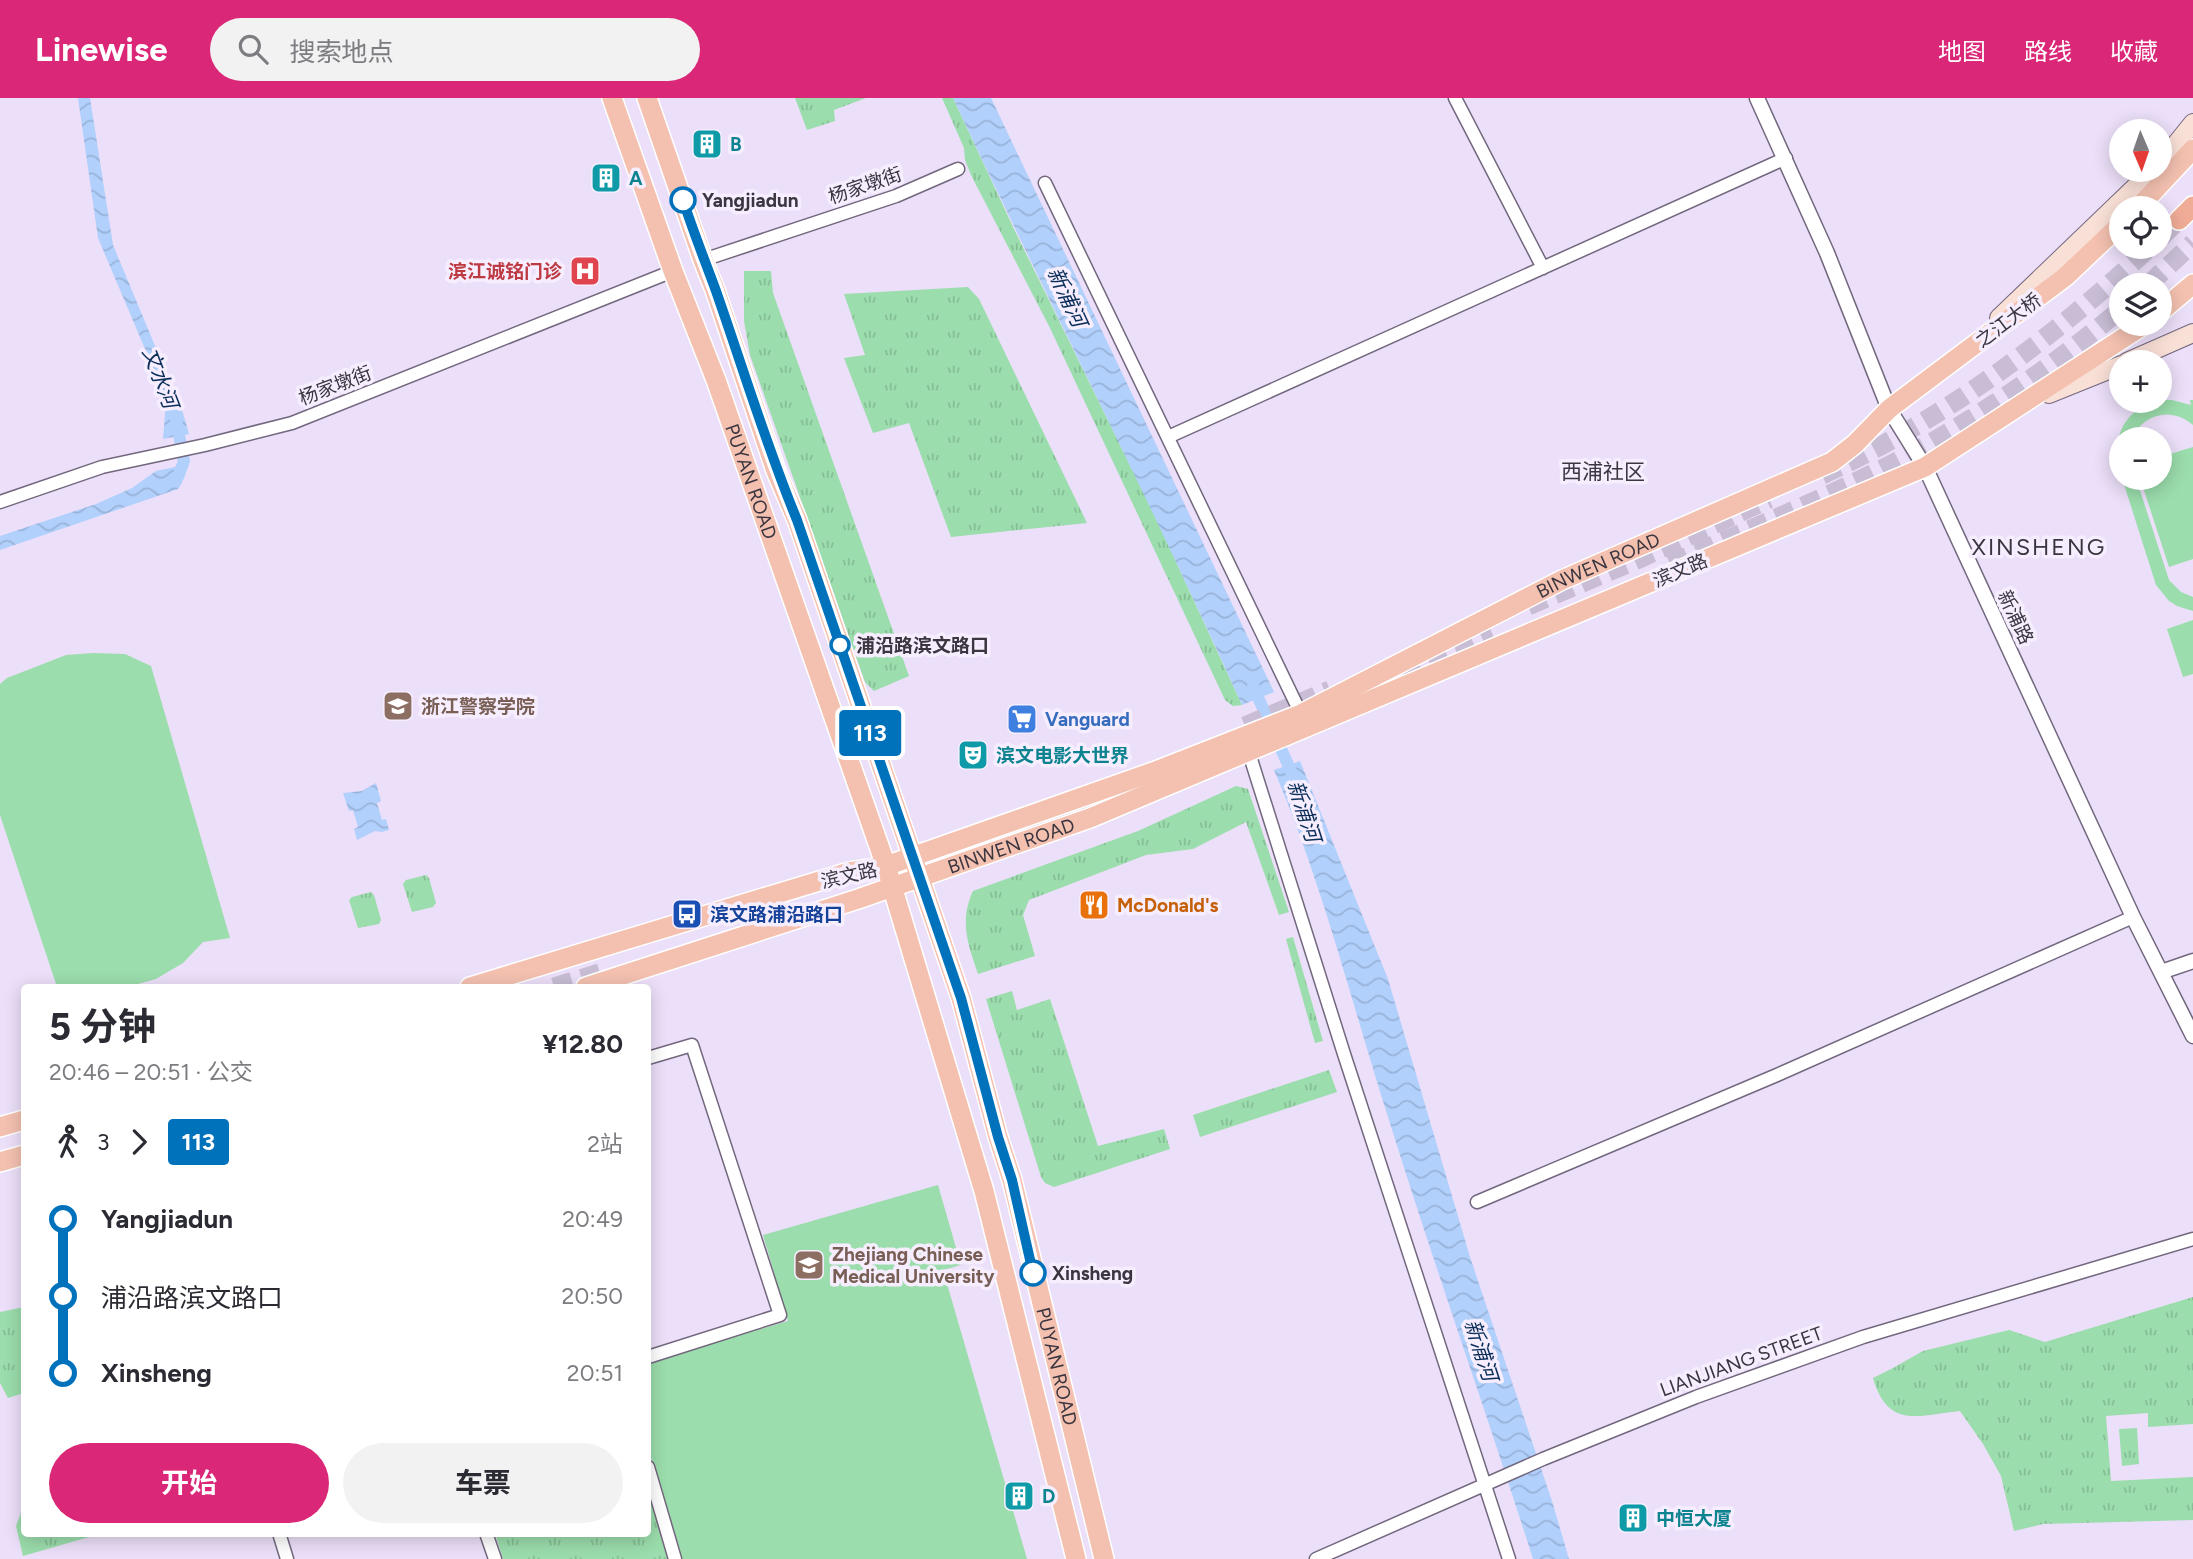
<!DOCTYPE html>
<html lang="zh">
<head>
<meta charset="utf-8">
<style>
  :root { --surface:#fff; --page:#f2f2f3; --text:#2b2b33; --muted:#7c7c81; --accent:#db2777 }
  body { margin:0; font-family:Figtree,"Noto Sans SC",sans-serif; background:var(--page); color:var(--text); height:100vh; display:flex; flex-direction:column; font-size:26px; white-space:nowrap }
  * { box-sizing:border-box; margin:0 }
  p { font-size:23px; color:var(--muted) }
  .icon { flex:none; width:38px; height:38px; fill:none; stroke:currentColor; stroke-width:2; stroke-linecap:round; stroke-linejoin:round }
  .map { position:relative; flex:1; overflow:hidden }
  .sheet { position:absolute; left:21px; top:886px; width:630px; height:553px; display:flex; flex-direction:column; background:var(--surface); border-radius:7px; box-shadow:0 4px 18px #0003 }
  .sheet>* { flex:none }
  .badge { padding:0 14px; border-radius:5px; font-size:24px; line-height:46px }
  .needle { width:46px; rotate:178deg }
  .buttons { position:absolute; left:2109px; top:21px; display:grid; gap:14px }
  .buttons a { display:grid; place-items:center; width:63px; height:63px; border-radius:50%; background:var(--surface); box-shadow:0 4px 18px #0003; font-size:35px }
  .map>.badge { position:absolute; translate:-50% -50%; box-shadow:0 0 0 4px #fff }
  .legs { display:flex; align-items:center; gap:10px; height:77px; padding:0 28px; font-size:23px }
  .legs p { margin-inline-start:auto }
  .overview { display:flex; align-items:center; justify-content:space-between; height:119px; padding:0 28px }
  h1 { font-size:38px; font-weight:700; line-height:52px }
  .cta { display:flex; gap:14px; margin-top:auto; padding:14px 28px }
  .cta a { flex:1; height:80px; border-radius:42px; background:var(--accent); color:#fff; font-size:28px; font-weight:700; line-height:80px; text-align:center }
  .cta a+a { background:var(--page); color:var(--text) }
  ul { padding:0 28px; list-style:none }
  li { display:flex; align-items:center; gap:24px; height:77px; font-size:26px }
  li i { display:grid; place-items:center; width:10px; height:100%; margin:0 9px; background:currentColor }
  li i::after { content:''; width:18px; height:18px; margin:-9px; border:5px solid; border-radius:50%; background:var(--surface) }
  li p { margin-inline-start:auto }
  li:first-child i { background:linear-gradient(#0000 50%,currentColor 0) }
  li:last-child i { background:linear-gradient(currentColor 50%,#0000 0) }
  header { display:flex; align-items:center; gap:42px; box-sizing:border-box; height:98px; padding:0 35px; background:var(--accent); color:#fff }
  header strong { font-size:33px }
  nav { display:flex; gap:38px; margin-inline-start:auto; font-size:24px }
  .search { width:490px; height:63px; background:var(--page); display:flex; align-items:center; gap:18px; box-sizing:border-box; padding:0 24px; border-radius:38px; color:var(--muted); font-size:26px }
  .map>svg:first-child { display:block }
  .grass { fill:url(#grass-tufts) }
  .pitch { fill:#9bddac }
  .water { fill:url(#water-waves) }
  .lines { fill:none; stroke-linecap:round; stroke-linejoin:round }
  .canal { stroke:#b1d0fc; stroke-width:12 }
  .trunk-tunnel { stroke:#c8bdd4; stroke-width:19; stroke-dasharray:19 10; stroke-linecap:butt }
  .minor-casing { stroke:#73677e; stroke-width:15 }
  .tertiary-casing { stroke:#73677e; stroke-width:17 }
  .secondary-casing { stroke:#73677e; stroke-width:20 }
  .primary-casing { stroke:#fff; stroke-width:22 }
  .trunk-casing { stroke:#fff; stroke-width:22 }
  .minor { stroke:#fff; stroke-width:12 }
  .tertiary { stroke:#fff; stroke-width:14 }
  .secondary { stroke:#f9e0d7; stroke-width:18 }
  .primary { stroke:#f4c1b0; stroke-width:19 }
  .trunk { stroke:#f0ac96; stroke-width:19 }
  .line-1-casing { stroke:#fff; stroke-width:16 }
  .line-1 { stroke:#0072bc; stroke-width:10 }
  .stop-1-dot { fill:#fff; stroke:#0072bc; stroke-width:3.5 }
  .labels { text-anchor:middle; stroke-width:7; stroke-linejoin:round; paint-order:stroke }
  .culture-label { font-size:19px; font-weight:bold; fill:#0d838f; stroke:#f6eefe; text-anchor:start }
  .street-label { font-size:19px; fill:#3a353f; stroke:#f6eefe }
  .stop-label { font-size:19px; font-weight:bold; fill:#3a353f; stroke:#f6eefe; text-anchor:start }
  .health-label { font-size:19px; font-weight:bold; fill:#be3a42; stroke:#f6eefe; text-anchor:end }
  .education-label { font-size:19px; font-weight:bold; fill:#785e54; stroke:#f6eefe; text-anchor:start }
  .shop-label { font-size:19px; font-weight:bold; fill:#366cbe; stroke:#f6eefe; text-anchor:start }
  .food-label { font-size:19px; font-weight:bold; fill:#c56008; stroke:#f6eefe; text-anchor:start }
  .transit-label { font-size:19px; font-weight:bold; fill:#164399; stroke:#f6eefe; text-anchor:start }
  .water-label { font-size:21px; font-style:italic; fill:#0b2e59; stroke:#f6eefe }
  .neighbourhood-label { font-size:21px; fill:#3a353f; stroke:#f6eefe }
  .quarter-label { font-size:23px; letter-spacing:2px; fill:#3a353f; stroke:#f6eefe }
</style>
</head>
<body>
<header>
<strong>Linewise</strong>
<div class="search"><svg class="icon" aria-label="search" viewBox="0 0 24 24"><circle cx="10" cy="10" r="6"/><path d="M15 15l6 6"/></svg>搜索地点</div>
<nav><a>地图</a><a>路线</a><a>收藏</a></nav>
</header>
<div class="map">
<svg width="2193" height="1461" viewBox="0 0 2193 1461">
  <defs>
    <pattern id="grass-tufts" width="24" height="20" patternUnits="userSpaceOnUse" patternTransform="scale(1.75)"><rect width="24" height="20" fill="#9bddac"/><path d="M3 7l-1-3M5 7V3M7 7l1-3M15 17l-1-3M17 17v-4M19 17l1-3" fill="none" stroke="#86be95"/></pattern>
    <pattern id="water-waves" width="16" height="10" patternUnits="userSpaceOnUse" patternTransform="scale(1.75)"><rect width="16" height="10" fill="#b1d0fc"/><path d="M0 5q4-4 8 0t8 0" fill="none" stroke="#99b3d9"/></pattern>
  </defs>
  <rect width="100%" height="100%" fill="#ecdff9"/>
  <path class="grass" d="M795,0H866L834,12L835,23L807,32Z
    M942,0H953L1014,131L1153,414L1242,607L1233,608L1225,602L1050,230L971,77L965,62L964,50Z
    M744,173H771L773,195L909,578L874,593L865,584L750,257L744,223Z
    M968,189L979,201L1087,425L951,439L909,325L873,335L844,260L865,257L844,196Z
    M1236,688L1248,691L1289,814L1279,817L1246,724L1193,751L1146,757L1029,802L1023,817L1035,858L978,876C968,847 959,823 973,793L1138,733Z
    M426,777L429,780L436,805L433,809L412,814L403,786L406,782Z
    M371,794L374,797L381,822L379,826L358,830L349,802L352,799Z
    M1293,839L1323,943L1315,945L1286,841Z
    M1012,893L1017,912L1050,901L1098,1048L1164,1031L1170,1051L1054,1089L1045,1085L1041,1079L986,901Z
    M1329,972L1337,994L1200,1039L1193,1017Z
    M2193,1199V1326L2148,1329V1315L2106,1318L2111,1383L2193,1379V1422L2043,1426L2014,1433L2001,1378L1983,1346L1960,1313C1919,1317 1888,1332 1873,1280L1893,1270L1923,1253L2009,1232L2045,1244Z
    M24,1209V1295L8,1300L0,1285V1214Z
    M2137,1330L2139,1366L2122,1368L2119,1331Z
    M648,1377L672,1461H503L495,1435H648Z
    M24,1407V1435H103L23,1458L16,1428Z"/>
  <path class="pitch" d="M2162,302H2172L2191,307L2190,302H2193V327C2171,308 2143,316 2131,341H2121V377C2110,340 2123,310 2162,302Z
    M2193,349V461L2169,469L2140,380H2160V359Z
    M2122,380H2136L2169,482L2181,494L2193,499V513L2177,508L2169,503L2156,487Z
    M2193,522V576L2183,579L2167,531Z
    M93,555L125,556L151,568L230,840L203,844L183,865L156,881L127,889H57L0,717V586L7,580L66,557Z
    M938,1087L961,1167L943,1172L1027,1461H680L648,1349V1264L788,1223L763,1137Z"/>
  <path class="water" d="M78,0H90L113,147L183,315L189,336L163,341L166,304L162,291L98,140Z
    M953,0H991L1274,594L1242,607C1150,402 1048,203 953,0Z
    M184,367L182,385L178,391L0,452V438L96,406L132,390L156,373Z
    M1300,663L1388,881L1470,1159L1552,1403L1569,1461H1533C1486,1313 1434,1167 1388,1019C1351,903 1322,784 1274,672Z
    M376,685L381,703L377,705L382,722L386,721L389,732L382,734L375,733L357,742L354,731L358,729L353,712L349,713L343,695L362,693Z"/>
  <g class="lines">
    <path class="canal" d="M175,380L178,379L184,363L176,321
      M1253,588L1294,680"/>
    <path class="trunk-tunnel" d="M2160,140L2179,122
      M2148,187L2193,145
      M1822,377C1943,322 2054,240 2150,149
      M1670,466C1743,434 1817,404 1888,368C1971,325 2050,271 2121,211
      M1528,508L1639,461L1769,401
      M1350,600L1494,540
      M1245,628L1330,592
      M1027,733L1125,693
      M554,889L606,873"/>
    <g class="minor-casing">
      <path id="minor" d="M1455,0L1543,170
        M1045,85L1301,616
        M703,162L896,98L958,71
        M1168,339L1786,60
        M0,404L102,369L205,347L292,325L673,173
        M1249,655L1344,956L1509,1461
        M648,960L692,947L780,1217L648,1259
        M1477,1104L1777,977L2133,819
        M648,1369L675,1461
        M279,1435L287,1461
        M486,1435L495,1461
        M1316,1461L1543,1361L1696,1299L1863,1239L2193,1141"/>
    </g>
    <g class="tertiary-casing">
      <path id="tertiary" d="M1757,0L1827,155L1889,311L1925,369L2133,819L2193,938
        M2161,874L2193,863"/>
    </g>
    <g class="secondary-casing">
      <path id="secondary" d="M2160,66L2193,25
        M1999,220L2153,72
        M2127,264L2193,235
        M2049,296L2121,267"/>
    </g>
    <g class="primary-casing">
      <g id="primary">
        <path id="s1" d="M612,0L673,173L716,282L886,768L984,1093L1076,1461"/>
        <path id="s2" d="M647,0L703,162L715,192L776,373L797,422L961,900L998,1039L1012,1082L1104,1461"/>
        <path d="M2138,110L2193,51"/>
        <path d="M2160,214L2193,186"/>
        <path id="s3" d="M470,889L849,774L886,768L1153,674L1301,616L1562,482L1832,364L1855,346L1889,311L2065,179L2121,126"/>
        <path id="s4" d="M586,889L858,801L1090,720L1925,369L2145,226"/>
        <path d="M0,1029L24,1022"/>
        <path d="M0,1064L24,1057"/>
      </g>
    </g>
    <g class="trunk-casing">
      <path id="trunk" d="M2179,122L2193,108"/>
    </g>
    <use href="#minor" class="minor"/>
    <use href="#tertiary" class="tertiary"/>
    <use href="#secondary" class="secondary"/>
    <use href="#primary" class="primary"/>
    <use href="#trunk" class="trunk"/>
  </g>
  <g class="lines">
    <g class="line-1-casing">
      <path id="line-1" d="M683,102C693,133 705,163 716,193C743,270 766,347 797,422L961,900L998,1039L1012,1082L1033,1175"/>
    </g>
    <use href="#line-1" class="line-1"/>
  </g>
  <defs>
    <g id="building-square" transform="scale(1.575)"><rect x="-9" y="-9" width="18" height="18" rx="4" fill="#0f9aa8" stroke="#f6eefe"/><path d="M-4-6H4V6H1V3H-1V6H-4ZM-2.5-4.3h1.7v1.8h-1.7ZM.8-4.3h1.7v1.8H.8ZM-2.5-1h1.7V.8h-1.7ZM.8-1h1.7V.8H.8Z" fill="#fff"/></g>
    <g id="hospital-square" transform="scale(1.575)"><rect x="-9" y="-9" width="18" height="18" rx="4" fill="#e0444e" stroke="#f6eefe"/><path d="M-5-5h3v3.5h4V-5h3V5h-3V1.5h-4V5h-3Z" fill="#fff"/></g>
    <g id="university-square" transform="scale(1.575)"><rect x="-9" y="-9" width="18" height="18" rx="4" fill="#8d6e63" stroke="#f6eefe"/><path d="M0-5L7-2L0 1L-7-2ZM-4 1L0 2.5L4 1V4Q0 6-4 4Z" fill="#fff"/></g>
    <g id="supermarket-square" transform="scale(1.575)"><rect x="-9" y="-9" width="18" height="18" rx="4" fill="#3f7fe0" stroke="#f6eefe"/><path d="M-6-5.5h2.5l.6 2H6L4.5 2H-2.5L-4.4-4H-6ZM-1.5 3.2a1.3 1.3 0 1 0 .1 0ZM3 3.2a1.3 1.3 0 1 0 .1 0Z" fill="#fff"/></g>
    <g id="theatre-square" transform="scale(1.575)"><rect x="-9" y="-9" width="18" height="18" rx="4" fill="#0f9aa8" stroke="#f6eefe"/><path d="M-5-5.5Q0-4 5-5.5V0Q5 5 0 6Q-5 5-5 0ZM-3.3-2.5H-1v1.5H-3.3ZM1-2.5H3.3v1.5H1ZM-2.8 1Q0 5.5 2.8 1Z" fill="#fff"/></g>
    <g id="restaurant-square" transform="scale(1.575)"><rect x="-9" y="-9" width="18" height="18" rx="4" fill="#e8710a" stroke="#f6eefe"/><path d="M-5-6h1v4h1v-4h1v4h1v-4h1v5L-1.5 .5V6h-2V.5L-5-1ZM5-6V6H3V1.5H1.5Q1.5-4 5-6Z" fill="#fff"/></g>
    <g id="bus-square" transform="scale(1.575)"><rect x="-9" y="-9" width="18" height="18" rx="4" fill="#1a4fb4" stroke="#f6eefe"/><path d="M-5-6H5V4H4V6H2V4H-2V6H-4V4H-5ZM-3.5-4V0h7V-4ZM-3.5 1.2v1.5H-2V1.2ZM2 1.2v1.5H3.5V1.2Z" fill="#fff"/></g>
  </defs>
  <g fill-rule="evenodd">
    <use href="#building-square" x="707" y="46"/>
    <use href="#building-square" x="606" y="80"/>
    <use href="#hospital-square" x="585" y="173"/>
    <use href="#university-square" x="398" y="608"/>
    <use href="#supermarket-square" x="1022" y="621"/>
    <use href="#theatre-square" x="973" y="657"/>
    <use href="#restaurant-square" x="1094" y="807"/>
    <use href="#bus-square" x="687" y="816"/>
    <use href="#university-square" x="809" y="1167"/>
    <use href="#building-square" x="1019" y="1398"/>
    <use href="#building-square" x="1633" y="1420"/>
  </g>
  <g class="stop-1-dot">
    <circle cx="683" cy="102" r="12"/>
    <circle cx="840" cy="547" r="9"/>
    <circle cx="1033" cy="1175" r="12"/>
  </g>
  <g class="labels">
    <g class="culture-label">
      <text x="730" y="53">B</text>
      <text x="629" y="87">A</text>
      <text x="996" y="664">滨文电影大世界</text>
      <text x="1042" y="1405">D</text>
      <text x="1656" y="1427">中恒大厦</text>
    </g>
    <g class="street-label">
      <text transform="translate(865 87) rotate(-19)" y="7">杨家墩街</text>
      <text transform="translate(2008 222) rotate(-37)" y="7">之江大桥</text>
      <text transform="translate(335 287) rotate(-21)" y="7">杨家墩街</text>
      <text dy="7" stroke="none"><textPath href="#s1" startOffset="408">PUYAN ROAD</textPath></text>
      <text dy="7" stroke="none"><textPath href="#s3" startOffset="1208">BINWEN ROAD</textPath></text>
      <text transform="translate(1680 472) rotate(-23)" y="7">滨文路</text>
      <text transform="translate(2016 519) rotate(65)" y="7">新浦路</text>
      <text dy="7" stroke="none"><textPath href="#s4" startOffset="448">BINWEN ROAD</textPath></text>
      <text transform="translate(849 777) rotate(-13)" y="7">滨文路</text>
      <text transform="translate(1741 1263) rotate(-20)" y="7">LIANJIANG STREET</text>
      <text dy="7" stroke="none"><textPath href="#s2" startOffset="1334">PUYAN ROAD</textPath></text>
    </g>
    <g class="stop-label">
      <text x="702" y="109">Yangjiadun</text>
      <text x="856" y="554">浦沿路滨文路口</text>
      <text x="1052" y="1182">Xinsheng</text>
    </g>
    <g class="health-label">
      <text x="562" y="180">滨江诚铭门诊</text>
    </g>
    <g class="education-label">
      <text x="421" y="615">浙江警察学院</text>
      <text x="832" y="1163">Zhejiang Chinese<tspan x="832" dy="22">Medical University</tspan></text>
    </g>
    <g class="shop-label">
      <text x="1045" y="628">Vanguard</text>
    </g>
    <g class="food-label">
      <text x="1117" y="814">McDonald's</text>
    </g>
    <g class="transit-label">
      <text x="710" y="823">滨文路浦沿路口</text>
    </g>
    <g class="water-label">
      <text transform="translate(1067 199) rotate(65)" y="7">新浦河</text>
      <text transform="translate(160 280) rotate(69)" y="7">文水河</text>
      <text transform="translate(1304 713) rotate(72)" y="7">新浦河</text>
      <text transform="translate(1481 1252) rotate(72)" y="7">新浦河</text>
    </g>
    <g class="neighbourhood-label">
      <text x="1603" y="381">西浦社区</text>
    </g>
    <g class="quarter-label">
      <text x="2039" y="457">XINSHENG</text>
    </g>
  </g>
</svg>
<div class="buttons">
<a><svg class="needle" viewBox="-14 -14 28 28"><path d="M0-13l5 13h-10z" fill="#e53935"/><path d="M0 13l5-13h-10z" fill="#7c7c81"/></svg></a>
<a><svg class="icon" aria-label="locate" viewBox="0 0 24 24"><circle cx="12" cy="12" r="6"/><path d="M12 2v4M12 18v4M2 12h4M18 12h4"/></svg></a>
<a><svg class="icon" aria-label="layers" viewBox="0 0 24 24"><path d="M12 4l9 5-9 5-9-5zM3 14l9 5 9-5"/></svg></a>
<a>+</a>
<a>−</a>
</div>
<b class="badge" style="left:870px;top:635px;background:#0072bc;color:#fff">113</b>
<section class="sheet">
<div class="overview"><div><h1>5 分钟</h1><p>20:46 – 20:51 · 公交</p></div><b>¥12.80</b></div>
<div class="legs"><svg class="icon" aria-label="walk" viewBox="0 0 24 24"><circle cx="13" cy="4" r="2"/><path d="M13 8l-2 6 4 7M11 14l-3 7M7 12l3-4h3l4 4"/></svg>3<svg class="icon" aria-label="forward" viewBox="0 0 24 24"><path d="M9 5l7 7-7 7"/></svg><b class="badge" style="background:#0072bc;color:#fff">113</b><p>2站</p></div>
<ul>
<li><i style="color:#0072bc"></i><b>Yangjiadun</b><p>20:49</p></li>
<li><i style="color:#0072bc"></i><span>浦沿路滨文路口</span><p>20:50</p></li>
<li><i style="color:#0072bc"></i><b>Xinsheng</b><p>20:51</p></li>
</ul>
<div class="cta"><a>开始</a><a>车票</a></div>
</section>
</div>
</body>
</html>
